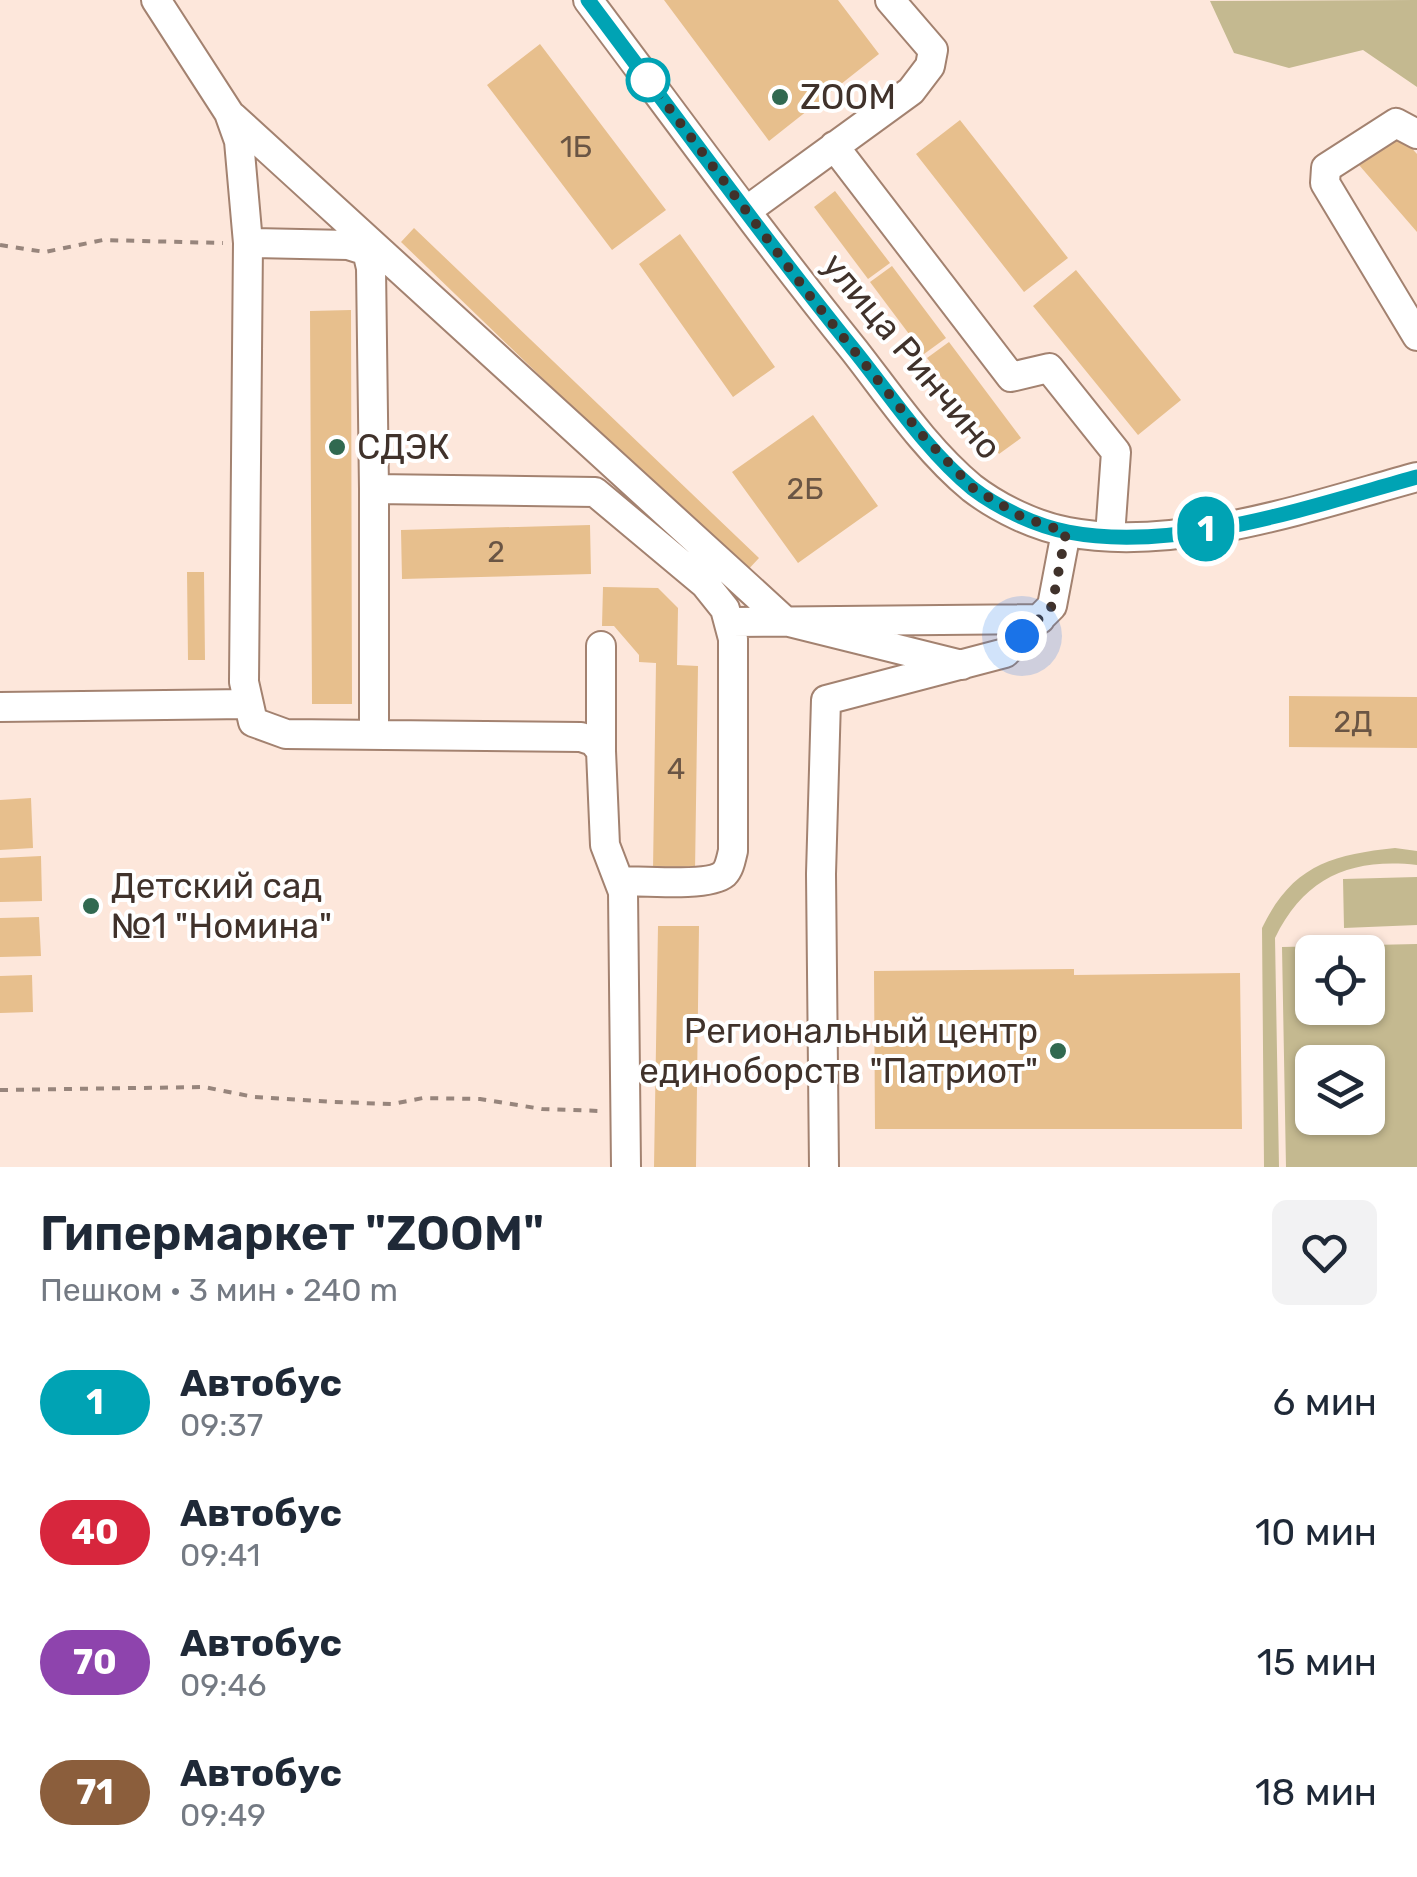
<!DOCTYPE html>
<html lang="ru">
<head>
<meta charset="utf-8">
<style>
  :root { --surface:#fff; --page:#f2f2f3; --text:#1f2937; --muted:#747a83 }
  body { margin:0; font-family:Rubik,sans-serif; background:var(--page); color:var(--text); height:100vh; display:flex; flex-direction:column; font-size:38px; white-space:nowrap }
  * { box-sizing:border-box; margin:0 }
  p { font-size:32px; color:var(--muted) }
  .icon { flex:none; width:55px; height:55px; fill:none; stroke:currentColor; stroke-width:2; stroke-linecap:round; stroke-linejoin:round }
  .map { position:relative; height:1167px; overflow:hidden }
  .panel { display:flex; flex-direction:column; background:var(--surface); flex:1 }
  .panel>* { flex:none }
  .badge { padding:0 20px; border-radius:32px; font-size:35px; line-height:65px }
  .buttons { position:absolute; left:1295px; top:935px; display:grid; gap:20px }
  .buttons a { display:grid; place-items:center; width:90px; height:90px; border-radius:15px; background:var(--surface); box-shadow:0 2px 8px #0004; font-size:50px }
  .you { position:absolute; width:50px; height:50px; margin:-25px; border:8px solid #fff; border-radius:50%; background:#1a73e8; box-shadow:0 0 0 15px #1a73e833 }
  .map>.badge { position:absolute; translate:-50% -50%; box-shadow:0 0 0 5px #fff }
  .round { display:grid; place-items:center; flex:none; width:105px; height:105px; border-radius:15px; background:var(--page) }
  .headline { display:flex; align-items:center; justify-content:space-between; height:170px; padding:0 40px }
  h1 { font-size:48px; font-weight:600; line-height:75px }
  ul { padding:0; list-style:none }
  li { display:flex; align-items:center; gap:30px; height:130px; padding:0 40px }
  li div { flex:1 }
  li b { display:block; font-size:38px }
  li em { font-style:normal }
  li .badge { min-width:110px; font-weight:700; text-align:center }
  .map>svg:first-child { display:block }
  .green { fill:#c4b990; fill-rule:evenodd }
  .building { fill:#e7bf8d }
  .lines { fill:none; stroke-linecap:round; stroke-linejoin:round }
  .minor-casing { stroke:#a38270; stroke-width:32 }
  .path { stroke:#97857c; stroke-width:4; stroke-dasharray:8 8; stroke-linecap:butt }
  .minor { stroke:#fff; stroke-width:28 }
  .line-casing { stroke:#fff; stroke-width:22 }
  .line { stroke:#00a3b4; stroke-width:15 }
  .walk { stroke:#40322b; stroke-width:10; stroke-dasharray:0 18 }
  .stop-dot { fill:#fff; stroke:#00a3b4; stroke-width:5 }
  .poi-dot { fill:#316950; stroke:#fff; stroke-width:4 }
  .labels { text-anchor:middle; stroke-width:8; stroke-linejoin:round; paint-order:stroke }
  .number-label { font-size:30px; fill:#6a5544 }
  .poi-label { font-size:35px; fill:#40322b; stroke:#fff; text-anchor:start }
  .street-label { font-size:35px; fill:#40322b; stroke:#fff }
</style>
</head>
<body>
<div class="map">
<svg width="1417" height="1167" viewBox="0 0 1417 1167">
  <rect width="100%" height="100%" fill="#fde7db"/>
  <path class="green" d="M1417,0V87L1363,50L1289,68L1234,53L1210,1Z
    M1395,848L1417,851V865C1351,858 1305,877 1275,938L1279,1167H1264L1262,928C1292,866 1330,855 1395,848Z
    M1417,877V925L1344,928L1343,879Z
    M1417,944V1167H1286L1282,947ZM1368,952V1008H1312V952ZM1368,1062V1118H1312V1062Z"/>
  <path class="building" d="M664,0H838L879,54L769,141Z
    M540,44L666,210L612,250L487,85Z
    M960,120L1068,258L1024,292L916,154Z
    M1397,132L1417,154V232L1359,165Z
    M835,191L890,263L868,279L814,207Z
    M414,228L759,558L745,573L401,242Z
    M680,234L775,367L733,397L639,264Z
    M892,266L946,338L924,354L870,282Z
    M1076,270L1181,400L1138,435L1033,306Z
    M351,310L352,704H312L310,311Z
    M949,342L1021,438L999,454L927,358Z
    M813,415L878,506L798,563L732,472Z
    M590,525L591,574L402,579L401,530Z
    M187,572H204L205,660H188Z
    M603,587L658,588L678,608L677,665L698,666L695,872L653,871L656,663L639,662V655L614,626H602Z
    M1289,696L1417,697V748L1289,747Z
    M31,798L33,848L0,850V800Z
    M41,856L42,901L0,902V858Z
    M39,917L41,956L0,957V918Z
    M658,926H699L696,1167H654Z
    M1074,969V975L1240,973L1242,1129H875L874,971Z
    M32,975L33,1012L0,1013V976Z"/>
  <g class="lines">
    <g class="minor-casing">
      <path id="minor" d="M156,0L229,113L239,141L248,243L244,682L253,722L286,734L581,737L593,741L601,751L605,845L623,892L626,1167
        M588,0C676,117 762,236 854,350C890,396 926,450 972,488C998,508 1035,526 1068,532C1177,553 1311,506 1417,477
        M233,117L785,621L962,665
        M1417,134L1396,123L1326,168L1325,183L1417,336
        M834,146L1011,377L1049,368L1116,452L1110,536
        M746,211L911,91L930,66L933,50L890,0
        M248,243L348,245L367,251L371,268L374,489L595,492L705,584L725,609L733,639V851C731,858 730,868 724,874C709,887 642,881 620,881
        M731,622L1040,619
        M601,646V751
        M0,707L247,704
        M374,735V489
        M824,1167L821,874L826,700L1005,653L1052,606L1066,532"/>
    </g>
    <path class="path" d="M0,245L45,252L103,240L223,243
      M0,1090L204,1087L254,1097L334,1102L392,1104L423,1098L480,1099L542,1109L601,1111"/>
    <use href="#minor" class="minor"/>
  </g>
  <g class="lines">
    <g class="line-casing">
      <path id="line" d="M588,0C676,117 762,236 854,350C891,396 926,450 972,488C998,508 1036,526 1068,532C1177,553 1312,506 1417,477"/>
    </g>
    <use href="#line" class="line"/>
    <path class="walk" d="M648,80L810,296L922,435L973,488L1022,517L1066,532L1052,606L1022,636"/>
  </g>
  <circle class="stop-dot" cx="648" cy="80" r="20"/>
  <g class="poi-dot">
    <circle cx="780" cy="97" r="10"/>
    <circle cx="337" cy="447" r="10"/>
    <circle cx="91" cy="906" r="10"/>
    <circle cx="1058" cy="1051" r="10"/>
  </g>
  <g class="labels">
    <g class="number-label">
      <text x="576" y="157">1Б</text>
      <text x="805" y="499">2Б</text>
      <text x="496" y="562">2</text>
      <text x="1353" y="732">2Д</text>
      <text x="676" y="779">4</text>
    </g>
    <g class="poi-label">
      <text x="800" y="109">ZOOM</text>
      <text x="357" y="459">СДЭК</text>
      <text x="111" y="898">Детский сад<tspan x="111" dy="40">№1 "Номина"</tspan></text>
      <text x="1038" y="1043" text-anchor="end">Региональный центр<tspan x="1038" dy="40">единоборств "Патриот"</tspan></text>
    </g>
    <g class="street-label">
      <text transform="translate(912 356) rotate(50)" y="12">улица Ринчино</text>
    </g>
  </g>
</svg>
<div class="buttons">
<a><svg class="icon" aria-label="locate" viewBox="0 0 24 24"><circle cx="12" cy="12" r="6"/><path d="M12 2v4M12 18v4M2 12h4M18 12h4"/></svg></a>
<a><svg class="icon" aria-label="layers" viewBox="0 0 24 24"><path d="M12 4l9 5-9 5-9-5zM3 14l9 5 9-5"/></svg></a>
</div>
<div class="you" style="left:1022px;top:636px"></div>
<b class="badge" style="left:1206px;top:529px;background:#00a3b4;color:#fff">1</b>
</div>
<section class="panel">
<div class="headline"><div><h1>Гипермаркет &quot;ZOOM&quot;</h1><p>Пешком · 3 мин · 240 m</p></div><a class="round"><svg class="icon" aria-label="heart" viewBox="0 0 24 24"><path d="M12 20l-8-8c-3-5 5-10 8-4 3-6 11-1 8 4z"/></svg></a></div>
<ul>
<li><span class="badge" style="background:#00a3b4;color:#fff">1</span><div><b>Автобус</b><p>09:37</p></div><em>6 мин</em></li>
<li><span class="badge" style="background:#d7263d;color:#fff">40</span><div><b>Автобус</b><p>09:41</p></div><em>10 мин</em></li>
<li><span class="badge" style="background:#8e44ad;color:#fff">70</span><div><b>Автобус</b><p>09:46</p></div><em>15 мин</em></li>
<li><span class="badge" style="background:#8b5e3c;color:#fff">71</span><div><b>Автобус</b><p>09:49</p></div><em>18 мин</em></li>
</ul>
</section>
</body>
</html>
